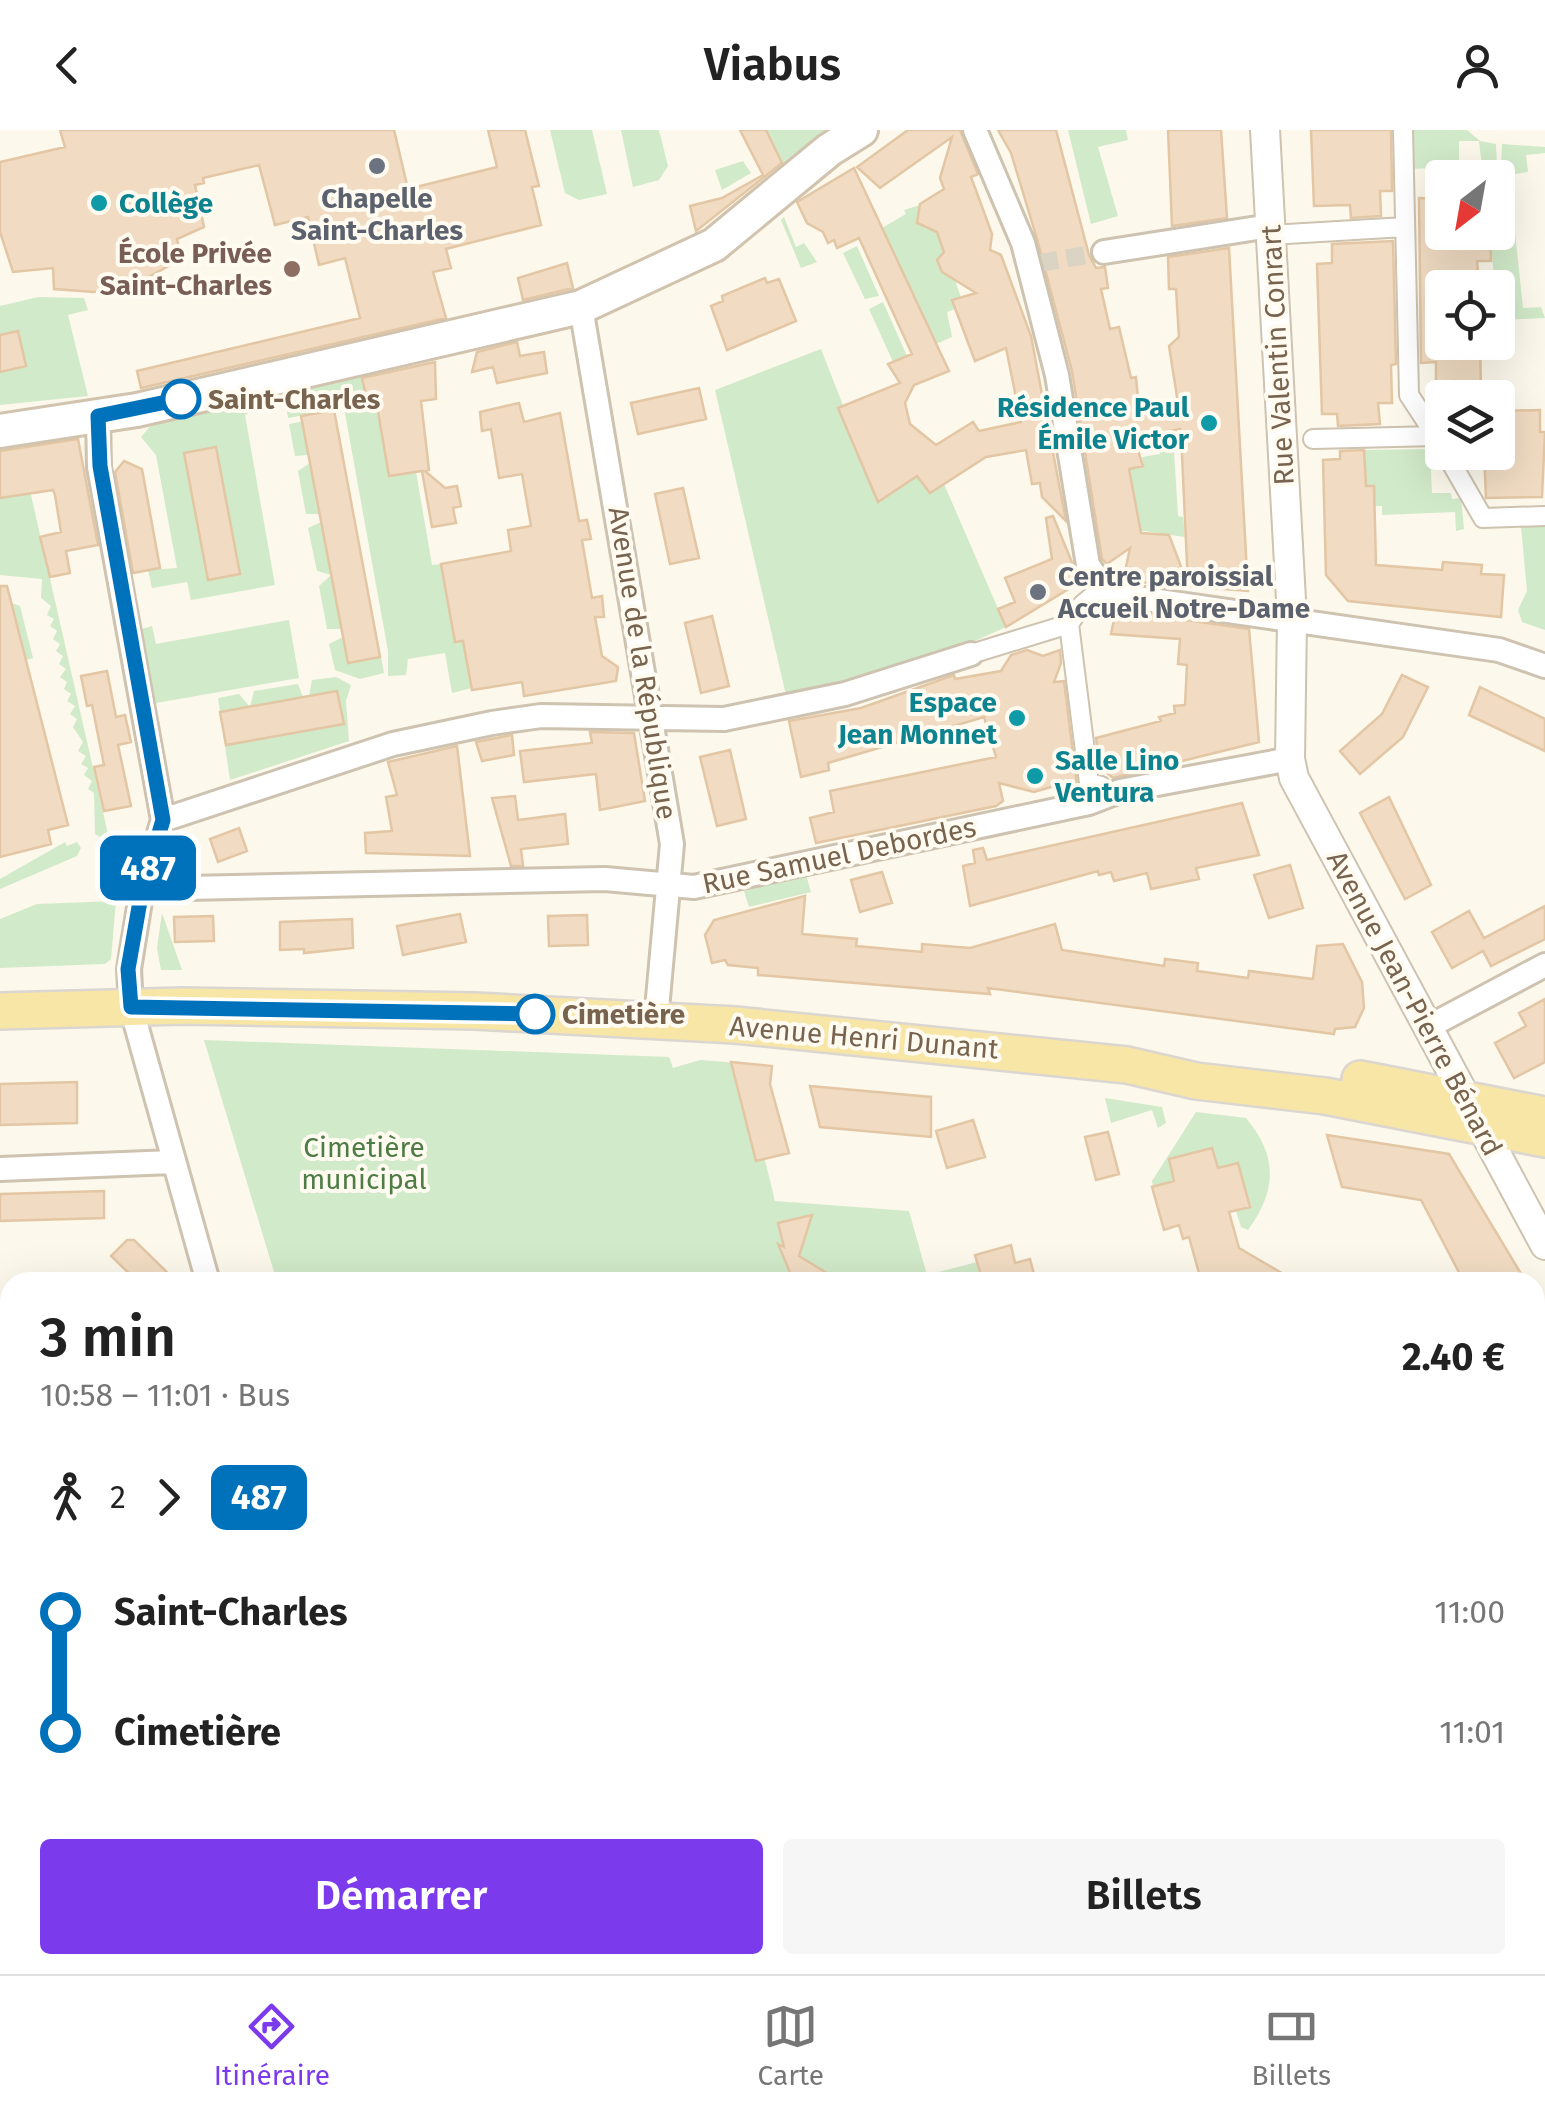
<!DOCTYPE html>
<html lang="fr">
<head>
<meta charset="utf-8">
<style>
  :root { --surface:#fff; --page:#f6f6f6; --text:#222; --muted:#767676; --line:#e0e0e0; --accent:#7c3aed }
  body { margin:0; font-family:"Fira Sans",sans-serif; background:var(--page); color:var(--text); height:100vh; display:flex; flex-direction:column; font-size:38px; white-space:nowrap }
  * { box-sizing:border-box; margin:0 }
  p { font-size:32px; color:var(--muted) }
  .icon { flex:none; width:55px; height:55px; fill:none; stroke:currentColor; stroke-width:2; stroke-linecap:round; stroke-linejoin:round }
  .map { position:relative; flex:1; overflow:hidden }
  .details { position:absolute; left:0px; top:1142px; width:1545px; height:702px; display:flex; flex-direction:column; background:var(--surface); border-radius:30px 30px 0 0; box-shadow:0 10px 40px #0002 }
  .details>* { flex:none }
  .badge { padding:0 20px; border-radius:15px; font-size:35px; line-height:65px }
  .needle { width:65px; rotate:211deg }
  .tools { position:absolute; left:1425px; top:30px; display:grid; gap:20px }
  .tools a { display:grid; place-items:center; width:90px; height:90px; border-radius:10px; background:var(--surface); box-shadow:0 10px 40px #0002; font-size:50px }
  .map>.badge { position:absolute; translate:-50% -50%; box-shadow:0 0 0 5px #fff }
  .legs { display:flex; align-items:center; gap:15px; height:110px; padding:0 40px; font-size:32px }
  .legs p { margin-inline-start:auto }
  .headline { display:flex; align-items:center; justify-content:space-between; height:170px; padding:0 40px }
  h1 { font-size:55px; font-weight:600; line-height:75px }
  .cta { display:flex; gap:20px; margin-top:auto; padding:20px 40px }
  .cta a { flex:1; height:115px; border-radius:10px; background:var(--accent); color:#fff; font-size:40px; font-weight:600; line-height:115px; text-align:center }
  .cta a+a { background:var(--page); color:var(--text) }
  ul { padding:0 40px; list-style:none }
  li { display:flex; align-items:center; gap:35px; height:120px; font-size:38px }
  li i { display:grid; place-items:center; width:15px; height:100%; margin:0 12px; background:currentColor }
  li i::after { content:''; width:25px; height:25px; margin:-12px; border:8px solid; border-radius:50%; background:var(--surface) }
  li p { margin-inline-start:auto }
  li:first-child i { background:linear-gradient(#0000 50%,currentColor 0) }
  li:last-child i { background:linear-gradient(currentColor 50%,#0000 0) }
  header { display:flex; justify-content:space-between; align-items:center; height:130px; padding:0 40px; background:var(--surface); font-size:45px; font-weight:600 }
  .tabs { display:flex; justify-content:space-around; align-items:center; height:140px; border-top:2px solid var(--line); background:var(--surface); font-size:28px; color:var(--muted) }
  .tabs a { display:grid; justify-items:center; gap:5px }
  .tabs .on { color:var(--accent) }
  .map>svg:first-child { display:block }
  .green { fill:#d1eac9 }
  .building { fill:#f1dcc3; stroke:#e3c6a4; stroke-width:2.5; fill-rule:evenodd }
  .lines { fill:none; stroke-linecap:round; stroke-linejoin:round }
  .pedestrian-tunnel { stroke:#dbd3c4; stroke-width:18; stroke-dasharray:18 9; stroke-linecap:butt }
  .pedestrian-casing { stroke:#cec2b0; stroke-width:22 }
  .minor-casing { stroke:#cec2b0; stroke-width:28 }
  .tertiary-casing { stroke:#cec2b0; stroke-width:32 }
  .secondary-casing { stroke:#d1c3ae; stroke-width:38 }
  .primary-casing { stroke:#dcd6d1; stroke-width:40 }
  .pedestrian { stroke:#fff; stroke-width:18 }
  .minor { stroke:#fff; stroke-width:22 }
  .tertiary { stroke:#fff; stroke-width:28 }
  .secondary { stroke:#fff; stroke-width:32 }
  .primary { stroke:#f8e6a6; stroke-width:35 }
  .line-1-casing { stroke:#fff; stroke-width:22 }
  .line-1 { stroke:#0072bc; stroke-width:15 }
  .worship-dot { fill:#6b7280; stroke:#fffbf1; stroke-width:4 }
  .culture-dot { fill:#0f9aa8; stroke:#fffbf1; stroke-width:4 }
  .education-dot { fill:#8d6e63; stroke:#fffbf1; stroke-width:4 }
  .stop-1-dot { fill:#fff; stroke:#0072bc; stroke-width:5 }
  .labels { text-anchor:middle; stroke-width:8; stroke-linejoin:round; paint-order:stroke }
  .worship-label { font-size:28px; font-weight:bold; fill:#5b616d; stroke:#fffbf1 }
  .culture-label { font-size:28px; font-weight:bold; fill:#0d838f; stroke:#fffbf1; text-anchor:start }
  .education-label { font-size:28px; font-weight:bold; fill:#785e54; stroke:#fffbf1; text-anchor:end }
  .street-label { font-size:28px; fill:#77634e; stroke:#fffbf1 }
  .stop-label { font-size:28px; font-weight:bold; fill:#77634e; stroke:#fffbf1; text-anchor:start }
  .park-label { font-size:28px; fill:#4d7c45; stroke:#fffbf1 }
</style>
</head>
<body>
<header><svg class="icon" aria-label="back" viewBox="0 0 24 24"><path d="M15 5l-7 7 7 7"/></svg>Viabus<svg class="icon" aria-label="person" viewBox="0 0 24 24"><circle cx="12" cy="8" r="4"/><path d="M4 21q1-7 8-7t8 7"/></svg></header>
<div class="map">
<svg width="1545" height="1844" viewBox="0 0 1545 1844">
  <rect width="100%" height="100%" fill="#fcf8eb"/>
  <path class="green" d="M550,0H592L607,64L579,70L565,63Z
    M621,0H659L668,36L659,50L633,57Z
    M767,0H827L784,35Z
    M1068,0H1126L1128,10L1098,17L1118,86L1091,94Z
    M1410,0H1467L1480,11L1496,14L1497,36H1482L1479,11H1459V37L1411,39Z
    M1502,14L1545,17V23L1526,25L1528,42L1509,45L1523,178L1541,177L1545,188L1498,190L1490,103L1498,102Z
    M743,31L751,43L722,60L715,40Z
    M920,75L918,92L926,99L936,100L945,124L938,132L942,142H952L961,167L952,171L955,179L947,182L952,207L936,214L882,98L906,84L904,80Z
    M784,87L796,117L804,113L817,132L801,138L781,90Z
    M857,116L879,166L865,169L843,123Z
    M38,167L84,168L88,180L68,185L88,266L0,275V242L25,236L18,201L0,205V176Z
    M883,172L907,226L893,232L869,179Z
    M821,219L880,370L918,346L930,363L944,354L1006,497C936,530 862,553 786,565L715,260Z
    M361,242L366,266L375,264L389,345L416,342L432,435L441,434L455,511H463L472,558L452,563L445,523L408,529L406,545L388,546V521L344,278L288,288L286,276L306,272L303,255Z
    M259,270L258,278L245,285L275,455L191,470L187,452L152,458L148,440L177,438L156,325L141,307L153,293Z
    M1171,273L1178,386L1183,387L1185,407L1137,400L1132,354L1121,341L1144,336L1142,327L1160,324L1151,275Z
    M335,285L384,543L360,549L335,540L329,514L343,507L342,499H327L319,456L331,445L317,441L308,398L321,392L320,384H306L298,341L310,333L308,325L295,326L289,294Z
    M1430,319L1432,363H1451L1452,369L1461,368L1464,399L1456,401L1455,382L1382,385V376H1374V356H1366L1363,320Z
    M21,321L110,713L95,704L94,663L88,659L92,651L84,645L88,638L81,634L86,626L78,621L83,612L73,597L77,589L70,584L75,576L67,571L71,564L64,559L67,552L60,547L66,539L59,534L63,526L56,521L60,514L53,509L57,501L50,496L54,489L47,485L51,476L41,468L42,449L0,445V326Z
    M1545,396V500L1522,492L1518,480L1527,461L1521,397Z
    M0,469L20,476L33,528L26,530L13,479Z
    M289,490L299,548L156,573L142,499L152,496L156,514Z
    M336,547L351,555L346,571L349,611L230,650L218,568L239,564L250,577L254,561L298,554L303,567L309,566L312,550Z
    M65,712L67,716L77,712L81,718L77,726L0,759V749Z
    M806,745L811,762L749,777L744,761Z
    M116,771L111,829L105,834L0,838V789L37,774Z
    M162,783L182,840H161L157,818Z
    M204,910L669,927L673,938L700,930L741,933L775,1071L909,1081L927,1145L977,1132L983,1152H277Z
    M1105,968L1162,977L1166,993L1158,998L1152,980L1111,993Z
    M1196,982L1246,988C1278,1026 1277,1060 1248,1100L1241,1097L1236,1081L1229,1082L1212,1018L1169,1029L1174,1051L1153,1057L1152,1051Z
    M1545,1815V1837L1499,1844L1497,1835H1535V1818Z"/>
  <path class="building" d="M60,0H394L408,59L497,37L488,0H525L539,56L532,57L541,95L446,119L451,138L433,142L446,188L141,258L137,241L360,188L345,128L319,135L308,87L275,95L259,35L203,48L204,53L195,55L204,97L177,109L181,129L134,155L94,162L54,159L53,138L13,142L0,102V32L65,17Z
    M740,0H766L782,33L696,101L690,76L722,68L763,45Z
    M908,0H960L978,44L971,47L992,104L990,120L1001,125L1031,206L1066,391L1042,367L1040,353L1032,354L1026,320L986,327L930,363L917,346L878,372L838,278L900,253L888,234L912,224L859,108L837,118L834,110L828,113L823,102L807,93L797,72L854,38L949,241L914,255L905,273L910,294L936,315L973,292L979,301L1021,292L1006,218L975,231L952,170L976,163L942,142L937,130L944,122L937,102L917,93L920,74L944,59L940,48L952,7L880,58L857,37Z
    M998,0H1056L1089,125L1096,138L1105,137L1108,158L1101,159L1110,199L1119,197L1131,248L1136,247L1139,281L1178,273L1169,216L1179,207L1176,159H1169L1168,127L1229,118L1248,461L1123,451L1130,418L1107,434L1102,429L1072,241L1037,109L1011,23ZM1180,299L1181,303L1188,455L1169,405L1141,403L1129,339L1143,336L1134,308Z
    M1168,0H1221L1227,88L1172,96Z
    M1311,0H1391L1392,61H1380L1381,86L1351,88L1350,75L1314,76Z
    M1419,68L1442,69V102H1490L1491,131H1477L1479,153H1470L1471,158H1442V212H1480L1481,261L1456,262L1455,251L1436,252V232L1421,233Z
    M1393,111L1396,234L1391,235L1392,273H1378L1380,294L1338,296L1337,284H1322L1317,134L1332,133V114Z
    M567,133L573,158L523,170L518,148Z
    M765,148L767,153L779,149L796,191L727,220L711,176L723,171L722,166Z
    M18,201L26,236L0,242V205Z
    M517,212L520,226L544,222L547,243L497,253L493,237L472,242L477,222Z
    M435,232L436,269L421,271L429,340L425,341L445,358L457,356L461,376L453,378L456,393L432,397L422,341L389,346L375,264L366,266L362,248Z
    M699,258L706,289L638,304L631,273Z
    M519,273L524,292L560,283L579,391L587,390L591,409L582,410L592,468L602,466L604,487H595L602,526L618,537L616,551L524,566L522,552L472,560L463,511L455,512L441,434L511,421L508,400L531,396L522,344L499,348L491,299L482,301L480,282Z
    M334,280L380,527L348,533L301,286Z
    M1540,280V302H1545L1542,367L1486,368L1484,322H1498V281Z
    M78,309L98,415L66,421L70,443L50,447L40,407L61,402L55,365L53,360L0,368V321Z
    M216,317L240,444L208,450L184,323Z
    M1364,320L1366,356H1374L1376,435L1442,440L1443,432L1482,435L1481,444L1504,445L1501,487L1348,471L1326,445L1323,330L1340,329V321Z
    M124,331L142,339L160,438L133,443L115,342Z
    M683,358L699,428L670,434L655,364Z
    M1053,386L1080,452L1006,497L998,479L1015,472L1005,448L1052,429L1046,388Z
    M0,456H7L68,695L48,700L51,714L0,727Z
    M1116,480L1249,499L1259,612L1113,648L1100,637L1096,608L1161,591L1159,587L1175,583L1174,576L1185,575L1187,535L1178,534L1180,509L1111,504Z
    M712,486L729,556L701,563L685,493Z
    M1027,520L1043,526L1060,520L1061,533L1054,552L1064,551L1077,655L1065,653L1034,662L999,653L1003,671L996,676L816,713L810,688L834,682L830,661L996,627L984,587L828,633L829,640L801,647L789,591L861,578L954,545L955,549L1001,541L1011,525Z
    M107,541L116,587L125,585L131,612L118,615L131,676L104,681L94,637L104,635L92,575L87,576L81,546Z
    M1402,545L1428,557L1403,607L1360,644L1340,621L1382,584Z
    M1480,557L1545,589V621L1469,585Z
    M337,561L344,594L226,615L220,582Z
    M590,602L634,603L645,671L600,680L596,644L524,652L520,621L592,613Z
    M512,605L514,625L482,631L476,612Z
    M457,616L470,726L366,723L365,703L392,701L386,667L397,665L388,632Z
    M730,620L746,689L717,696L700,627Z
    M515,666L518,690L565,684L568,714L521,719L523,736H511L492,668Z
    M1389,667L1431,755L1405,769L1360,683Z
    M1242,673L1259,725L1196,738L1199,749L1151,759L1147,743L1114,751L1111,742L1099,745L1098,741L970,776L963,736L975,733L973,720L983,718L987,730Z
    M239,698L247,721L218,732L210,709Z
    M1290,735L1303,778L1269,788L1254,745Z
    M882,742L892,773L860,782L851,750Z
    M805,766L802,804L857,809L856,816L922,822V814L970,818L1055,794L1062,820L1164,836L1165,829L1198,833L1197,841L1248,848L1249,841L1313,849L1317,816L1343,814L1362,852L1364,878L1355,897L1335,899L1334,904L988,858L990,864L758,845V838L728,835L725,830L712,833L705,805L714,790Z
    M1545,776V809L1491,836L1483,821L1452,838L1432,802L1469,781L1484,808Z
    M460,784L466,812L403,825L397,796Z
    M587,785L588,815L549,816L548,786Z
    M213,786L214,811L175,812L174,787Z
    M352,789L353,818L304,823V819L280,820V792Z
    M1545,869V932L1514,948L1495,913L1526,896L1519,883Z
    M731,932L772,936L770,954L789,1023L756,1031Z
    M77,952V993L0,995V954Z
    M810,956L931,967V1007L820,997Z
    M973,990L985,1027L947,1038L936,1001Z
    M1108,1002L1119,1044L1096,1050L1085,1007Z
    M1327,1005L1449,1024L1526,1152H1464L1421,1070L1342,1057Z
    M1212,1018L1218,1038L1238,1033L1250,1077L1229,1082L1239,1118L1297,1152H1209L1200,1147L1189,1107L1183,1109L1179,1095L1164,1100L1152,1057L1174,1051L1169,1029Z
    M104,1061V1088L0,1091V1064Z
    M812,1085L799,1126L830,1145L794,1152L778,1114L784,1117L778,1093Z
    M127,1110H134L177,1152H138L111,1126Z
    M1011,1115L1015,1133L1030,1129L1036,1152H966L965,1146L980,1142L975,1125Z"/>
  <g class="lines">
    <path class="pedestrian-tunnel" d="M1040,133L1104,122"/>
    <g class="pedestrian-casing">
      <path id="pedestrian" d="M1403,0L1409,265L1436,306
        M1270,105L1405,97
        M1313,309L1436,306L1440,313
        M1445,322L1483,388L1545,386
        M1069,494L1089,653L1101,656
        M971,524L1069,494L1082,475L1103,457"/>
    </g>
    <g class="minor-casing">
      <path id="minor" d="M975,0L1023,113L1057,245L1088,435L1103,457L1117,465L1499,520L1545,536
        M1104,122L1270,96
        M581,177L672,714L656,890
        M98,286L99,337L163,690L142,759L129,839L131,877L208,1152
        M163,690L393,614L492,593L541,586L724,589L845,564L971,524
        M142,759L605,749L694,757L1089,673L1120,661L1290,629
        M1428,897L1545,835
        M0,1039L172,1032
        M0,1435L10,1451
        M1535,1505L1545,1502
        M0,1605L10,1607
        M1535,1809L1545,1806
        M130,1835L133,1844
        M329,1835L331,1844
        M721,1835L723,1844
        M1241,1835L1244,1844
        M1465,1835L1468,1844
        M1414,1844L1446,1835
        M1543,1844L1545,1843"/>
    </g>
    <g class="tertiary-casing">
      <path id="tertiary" d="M1265,0L1292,488L1290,629L1294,648L1545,1115"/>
    </g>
    <g class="secondary-casing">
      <path id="secondary" d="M0,301L137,280L581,177L714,115L829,20L861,0"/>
    </g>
    <g class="primary-casing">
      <path id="primary" d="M0,881L183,876L475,881L735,895L1127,935L1196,951L1325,966L1545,1009
        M1360,949L1539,984"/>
    </g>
    <use href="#pedestrian" class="pedestrian"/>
    <use href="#minor" class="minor"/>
    <use href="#tertiary" class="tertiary"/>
    <use href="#secondary" class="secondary"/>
    <use href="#primary" class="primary"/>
  </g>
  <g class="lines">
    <g class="line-1-casing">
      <path id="line-1" d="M181,269L98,286L100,336L163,690L142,760L128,839L131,877L535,884"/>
    </g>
    <use href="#line-1" class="line-1"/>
  </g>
  <g class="worship-dot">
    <circle cx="377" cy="36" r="10"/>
    <circle cx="1038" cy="462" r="10"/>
  </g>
  <g class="culture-dot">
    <circle cx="99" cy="73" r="10"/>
    <circle cx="1209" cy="293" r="10"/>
    <circle cx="1017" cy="588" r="10"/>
    <circle cx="1035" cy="646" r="10"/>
  </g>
  <circle class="education-dot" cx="292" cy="139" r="10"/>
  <g class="stop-1-dot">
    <circle cx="181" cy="269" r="18"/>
    <circle cx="535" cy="884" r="18"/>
  </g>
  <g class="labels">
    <g class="worship-label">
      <text x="377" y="78">Chapelle<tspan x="377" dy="32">Saint-Charles</tspan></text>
      <text x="1058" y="456" text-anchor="start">Centre paroissial<tspan x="1058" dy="32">Accueil Notre-Dame</tspan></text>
    </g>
    <g class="culture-label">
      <text x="119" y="83">Collège</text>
      <text x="1189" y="287" text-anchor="end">Résidence Paul<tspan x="1189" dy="32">Émile Victor</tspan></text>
      <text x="997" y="582" text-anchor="end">Espace<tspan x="997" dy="32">Jean Monnet</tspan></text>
      <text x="1055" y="640">Salle Lino<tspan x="1055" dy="32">Ventura</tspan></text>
    </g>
    <g class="education-label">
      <text x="272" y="133">École Privée<tspan x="272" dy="32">Saint-Charles</tspan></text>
    </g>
    <g class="street-label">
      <text transform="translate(1277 225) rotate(-93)" y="10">Rue Valentin Conrart</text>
      <text transform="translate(643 533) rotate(81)" y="10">Avenue de la République</text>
      <text transform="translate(839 725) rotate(-12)" y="10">Rue Samuel Debordes</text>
      <text transform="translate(1415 873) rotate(62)" y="10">Avenue Jean-Pierre Bénard</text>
      <text transform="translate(864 907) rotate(5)" y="10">Avenue Henri Dunant</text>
    </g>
    <g class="stop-label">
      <text x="208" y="279">Saint-Charles</text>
      <text x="562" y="894">Cimetière</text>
    </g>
    <g class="park-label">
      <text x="364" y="1027">Cimetière<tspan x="364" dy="32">municipal</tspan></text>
    </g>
  </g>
</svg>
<div class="tools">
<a><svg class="needle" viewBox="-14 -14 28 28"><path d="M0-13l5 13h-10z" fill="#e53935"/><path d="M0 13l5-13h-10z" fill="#767676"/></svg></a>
<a><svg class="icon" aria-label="locate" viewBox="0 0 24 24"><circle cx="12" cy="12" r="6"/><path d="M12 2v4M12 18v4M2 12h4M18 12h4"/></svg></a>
<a><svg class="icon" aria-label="layers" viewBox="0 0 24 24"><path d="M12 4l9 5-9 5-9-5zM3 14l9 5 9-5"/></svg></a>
</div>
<b class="badge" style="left:148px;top:738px;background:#0072bc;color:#fff">487</b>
<section class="details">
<div class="headline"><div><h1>3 min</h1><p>10:58 – 11:01 · Bus</p></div><b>2.40 €</b></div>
<div class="legs"><svg class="icon" aria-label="walk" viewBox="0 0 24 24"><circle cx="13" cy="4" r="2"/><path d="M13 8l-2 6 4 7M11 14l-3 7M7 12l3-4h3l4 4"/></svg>2<svg class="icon" aria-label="forward" viewBox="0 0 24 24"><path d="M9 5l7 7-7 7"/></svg><b class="badge" style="background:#0072bc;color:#fff">487</b></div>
<ul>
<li><i style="color:#0072bc"></i><b>Saint-Charles</b><p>11:00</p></li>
<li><i style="color:#0072bc"></i><b>Cimetière</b><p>11:01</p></li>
</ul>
<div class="cta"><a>Démarrer</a><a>Billets</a></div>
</section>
</div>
<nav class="tabs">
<a class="on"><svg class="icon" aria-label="directions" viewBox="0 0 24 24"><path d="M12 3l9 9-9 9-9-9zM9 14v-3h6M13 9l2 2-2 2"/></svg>Itinéraire</a>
<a><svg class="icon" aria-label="map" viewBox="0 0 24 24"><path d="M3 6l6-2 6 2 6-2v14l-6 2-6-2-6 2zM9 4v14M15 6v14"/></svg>Carte</a>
<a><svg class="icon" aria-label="tickets" viewBox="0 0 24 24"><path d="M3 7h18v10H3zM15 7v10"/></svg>Billets</a>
</nav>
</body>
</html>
